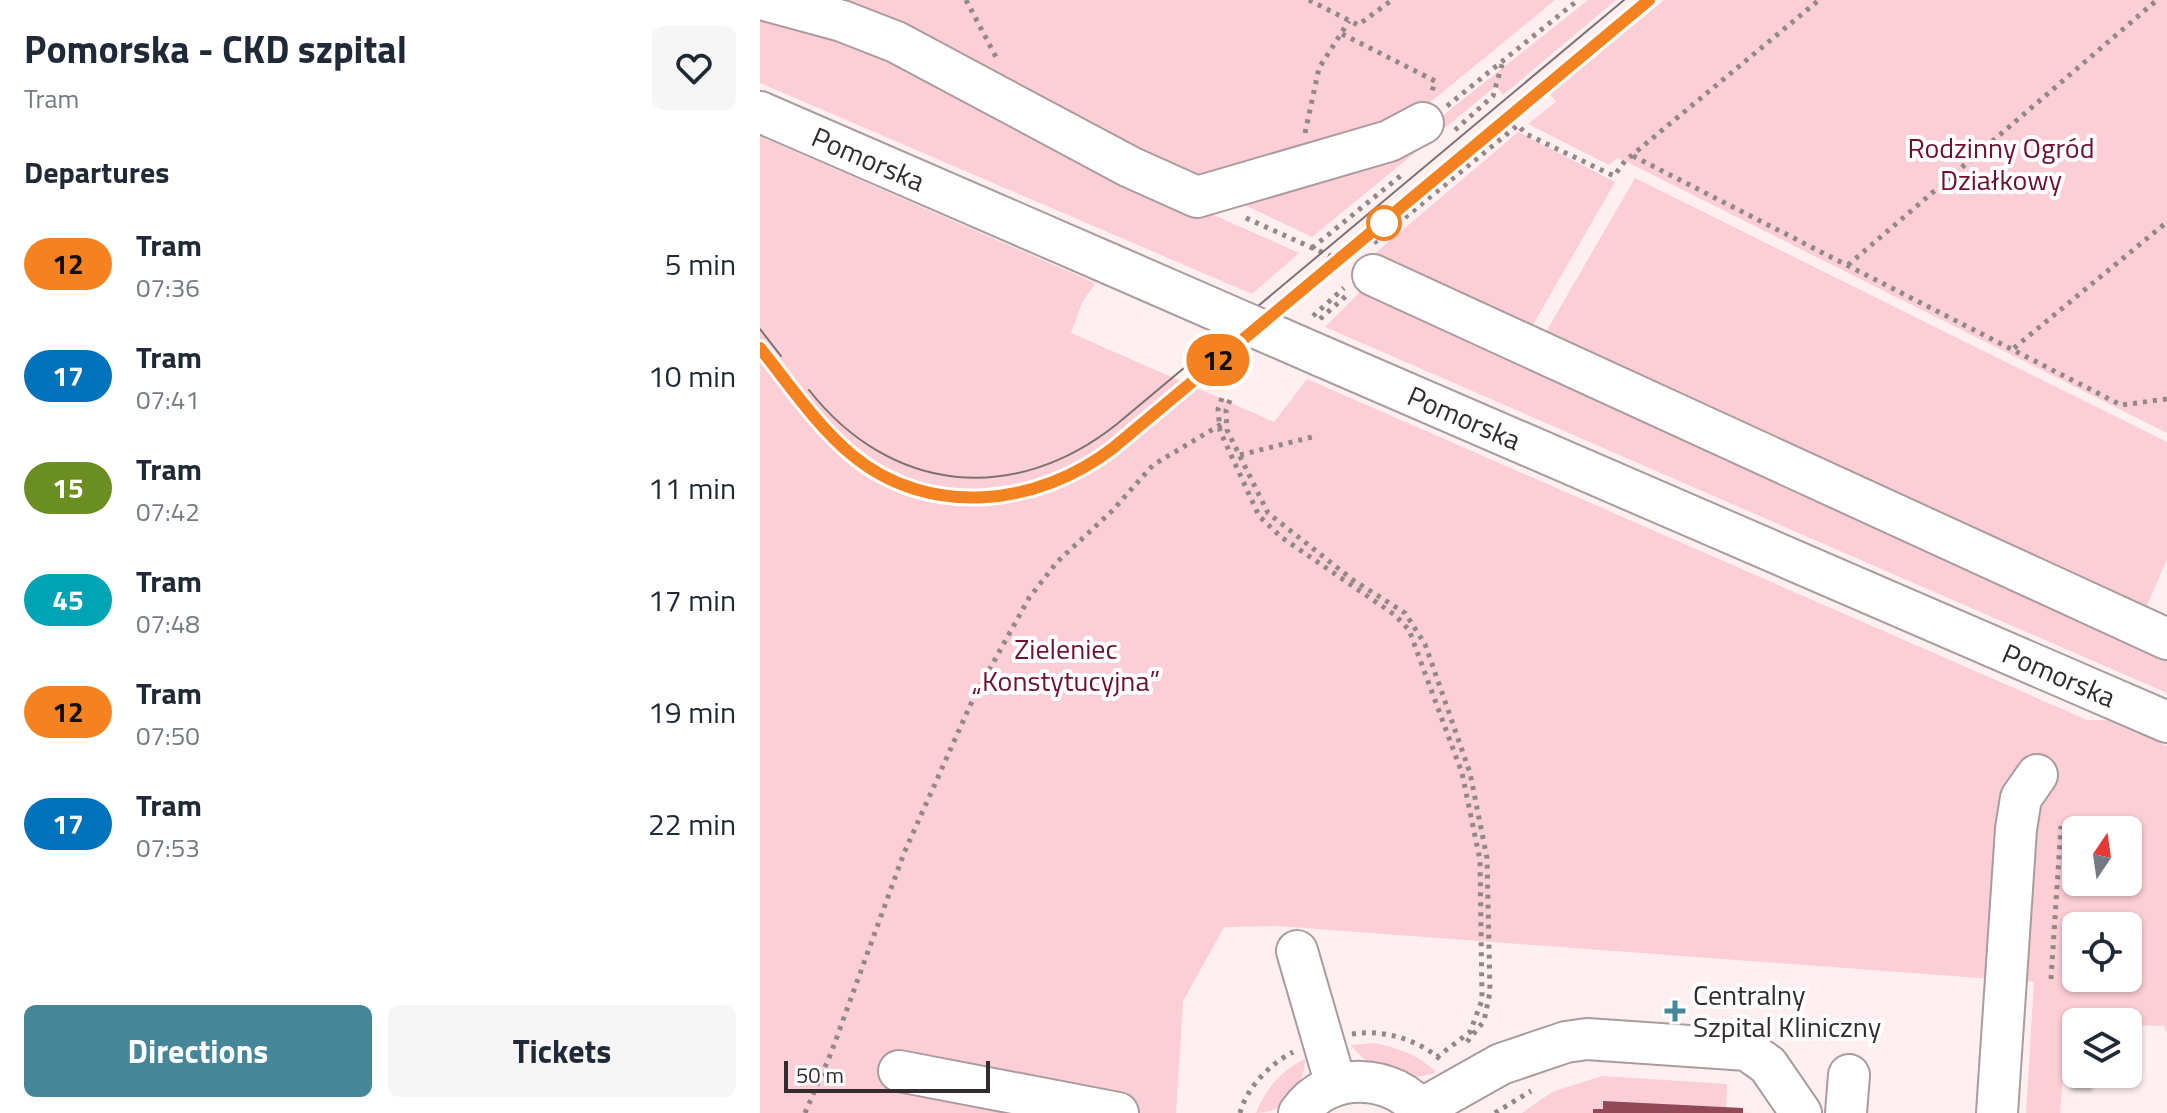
<!DOCTYPE html>
<html lang="en">
<head>
<meta charset="utf-8">
<style>
  :root { --surface:#fff; --page:#f6f6f7; --text:#1f2937; --muted:#747a83; --accent:#458698 }
  body { margin:0; font-family:"Titillium Web",sans-serif; background:var(--page); color:var(--text); height:100vh; display:flex; flex-direction:column; font-size:30px; white-space:nowrap }
  * { box-sizing:border-box; margin:0 }
  p { font-size:26px; color:var(--muted) }
  .icon { flex:none; width:44px; height:44px; fill:none; stroke:currentColor; stroke-width:2; stroke-linecap:round; stroke-linejoin:round }
  .map { position:relative; flex:1; overflow:hidden }
  .sheet { display:flex; flex-direction:column; background:var(--surface); width:760px }
  .sheet>* { flex:none }
  .badge { padding:0 16px; border-radius:26px; font-size:28px; line-height:52px }
  .needle { width:52px; rotate:13deg }
  .tools { position:absolute; left:1302px; top:816px; display:grid; gap:16px }
  .tools a { display:grid; place-items:center; width:80px; height:80px; border-radius:12px; background:var(--surface); box-shadow:0 2px 6px #0004; font-size:40px }
  .scale { position:absolute; left:24px; bottom:20px; width:206px; box-sizing:border-box; padding-left:8px; border:4px solid #322c2d; border-top:0; font-size:22px; line-height:28px; white-space:nowrap; color:#322c2d; -webkit-text-stroke:6px #fff; paint-order:stroke }
  .map>.badge { position:absolute; translate:-50% -50%; box-shadow:0 0 0 4px #fff }
  h2 { padding:0 24px; font-size:30px; line-height:72px }
  .round { display:grid; place-items:center; flex:none; width:84px; height:84px; border-radius:12px; background:var(--page) }
  .headline { display:flex; align-items:center; justify-content:space-between; height:136px; padding:0 24px }
  h1 { font-size:38px; font-weight:700; line-height:60px }
  .primary-button { display:flex; gap:16px; margin-top:auto; padding:16px 24px }
  .primary-button a { flex:1; height:92px; border-radius:12px; background:var(--accent); color:#fff; font-size:32px; font-weight:700; line-height:92px; text-align:center }
  .primary-button a+a { background:var(--page); color:var(--text) }
  ul { padding:0; list-style:none }
  li { display:flex; align-items:center; gap:24px; height:112px; padding:0 24px }
  li div { flex:1 }
  li b { display:block; font-size:30px }
  li em { font-style:normal }
  li .badge { min-width:88px; font-weight:700; text-align:center }
  main { display:flex; flex:1; min-height:0 }
  .map>svg:first-child { display:block }
  .green { fill:#fcced5; fill-rule:evenodd }
  .building { fill:#914858; filter:url(#shadow) }
  .lines { fill:none; stroke-linecap:round; stroke-linejoin:round }
  .minor-casing { stroke:#aa9c9e; stroke-width:44 }
  .path { stroke:#928889; stroke-width:5; stroke-dasharray:4 6; stroke-linecap:butt }
  .minor { stroke:#fff; stroke-width:40 }
  .tram { stroke:#7c7274; stroke-width:2 }
  .minor-bridge-casing { stroke:#aa9c9e; stroke-width:44; stroke-linecap:butt }
  .minor-bridge { stroke:#fff; stroke-width:40 }
  .line-casing { stroke:#fff; stroke-width:18 }
  .line { stroke:#f58220; stroke-width:12 }
  .stop-dot { fill:#fff; stroke:#f58220; stroke-width:4 }
  .poi-dot { fill:#458698; stroke:#fff; stroke-width:3 }
  .labels { text-anchor:middle; stroke-width:8; stroke-linejoin:round; paint-order:stroke }
  .park-label { font-size:28px; fill:#6f102f; stroke:#fff }
  .street-label { font-size:28px; fill:#322c2d; stroke:#fff }
  .poi-label { font-size:28px; fill:#322c2d; stroke:#fff; text-anchor:start }
</style>
</head>
<body>
<main>
<section class="sheet">
<div class="headline"><div><h1>Pomorska - CKD szpital</h1><p>Tram</p></div><a class="round"><svg class="icon" aria-label="heart" viewBox="0 0 24 24"><path d="M12 20l-8-8c-3-5 5-10 8-4 3-6 11-1 8 4z"/></svg></a></div>
<h2>Departures</h2>
<ul>
<li><span class="badge" style="background:#f58220;color:#111">12</span><div><b>Tram</b><p>07:36</p></div><em>5 min</em></li>
<li><span class="badge" style="background:#0072bc;color:#fff">17</span><div><b>Tram</b><p>07:41</p></div><em>10 min</em></li>
<li><span class="badge" style="background:#6b8e23;color:#fff">15</span><div><b>Tram</b><p>07:42</p></div><em>11 min</em></li>
<li><span class="badge" style="background:#00a3b4;color:#fff">45</span><div><b>Tram</b><p>07:48</p></div><em>17 min</em></li>
<li><span class="badge" style="background:#f58220;color:#111">12</span><div><b>Tram</b><p>07:50</p></div><em>19 min</em></li>
<li><span class="badge" style="background:#0072bc;color:#fff">17</span><div><b>Tram</b><p>07:53</p></div><em>22 min</em></li>
</ul>
<div class="primary-button"><a>Directions</a><a>Tickets</a></div>
</section>
<div class="map">
<svg width="1407" height="1113" viewBox="0 0 1407 1113">
  <defs>
    <filter id="shadow"><feDropShadow dx="7" dy="7" stdDeviation="2" flood-color="#0004"/></filter>
  </defs>
  <rect width="100%" height="100%" fill="#ffeff1"/>
  <path class="green" d="M55,0H795L662,109L626,126L438,181Z
    M828,0H856L743,95L736,86L552,237L470,198L667,128Z
    M904,0H1407V433L865,161L857,158L849,165L768,124L796,102L790,94Z
    M0,10L93,36L367,176L539,253L492,294L0,83Z
    M758,132L855,182L767,335L605,262Z
    M0,136L335,283L322,303L311,333L514,422L547,379L1327,720H1347L1407,746V1033L1404,1026L1316,1022V1074H1347L1346,1086L1327,1085L1326,1075L1303,1074L1300,1113H1266L1274,982L517,926L464,927L423,1001L416,1113H0ZM1316,830H1368V882H1316ZM1316,926H1368V978H1316Z
    M875,178L1407,442V559L1386,608L779,344Z
    M608,284L1407,647V693L565,327Z
    M614,1043C638,1048 659,1055 676,1072C647,1085 609,1070 591,1045Z
    M545,1059C544,1087 526,1113 496,1113C505,1089 522,1070 545,1059Z
    M842,1076L967,1084L966,1107L843,1102V1109H834L833,1113H762L792,1092Z"/>
  <path class="building" d="M1304,1075L1325,1076V1084L1304,1083Z
    M843,1101L983,1108V1113H833V1109H843Z"/>
  <g class="lines">
    <g class="minor-casing">
      <g id="minor">
        <path d="M5,0L82,21L136,42L370,167L437,197L629,141L663,123"/>
        <path id="s1" d="M0,112L350,264"/>
        <path d="M613,275L1407,639"/>
        <path id="s2" d="M561,356L1407,722"/>
        <path d="M537,951L576,1085"/>
        <path d="M139,1071L358,1113"/>
        <path d="M661,1109L741,1064L806,1042L827,1039L987,1050L1008,1065L1041,1113"/>
        <path d="M539,1113C568,1070 634,1073 663,1113"/>
        <path d="M1086,1113L1089,1075"/>
        <path d="M1237,1113L1256,829L1261,798L1277,775"/>
      </g>
    </g>
    <path class="path" d="M206,0L236,57
      M549,0L598,25L632,0
      M582,34L675,81L671,95
      M687,106L818,0
      M695,130L733,96L743,61
      M545,133L559,68L589,21
      M873,156L1361,405L1407,399
      M486,218L586,263
      M614,243L758,125L766,134L854,176L865,161L1059,0
      M552,248L644,173
      M1088,265L1397,0
      M553,316L584,288
      M560,319L588,294
      M1254,348L1407,222
      M462,398L458,409L460,431L499,516L521,537L635,615L649,630L702,773L720,860L722,1000L710,1032L677,1057
      M470,400L466,410L467,430L508,513L593,580L645,613L665,644L710,773L727,858L730,992L724,1021L706,1043
      M480,455L556,436
      M1291,979L1301,826
      M592,1034C622,1029 657,1039 680,1059
      M45,1113L71,1053L144,853L213,699L269,598L297,562L352,511L393,465L465,422
      M480,1113C487,1087 510,1064 533,1052
      M735,1113L771,1091"/>
    <use href="#minor" class="minor"/>
    <path class="tram" d="M0,329L21,356
      M0,348C29,384 56,425 92,455C169,519 278,505 353,448L889,0
      M49,390C131,494 254,506 357,424L864,0"/>
    <g class="minor-bridge-casing">
      <path id="minor-bridge" d="M350,264L561,356"/>
    </g>
    <use href="#minor-bridge" class="minor-bridge"/>
  </g>
  <g class="lines">
    <g class="line-casing">
      <path id="line" d="M0,348C29,384 56,425 92,455C169,519 278,506 353,448L889,0"/>
    </g>
    <use href="#line" class="line"/>
  </g>
  <circle class="stop-dot" cx="624" cy="223" r="16"/>
  <path class="poi-dot" d="M911 999h8v8h8v8h-8v8h-8v-8h-8v-8h8z"/>
  <g class="labels">
    <g class="park-label">
      <text x="1241" y="158">Rodzinny Ogród<tspan x="1241" dy="32">Działkowy</tspan></text>
      <text x="306" y="659">Zieleniec<tspan x="306" dy="32">„Konstytucyjna”</tspan></text>
    </g>
    <g class="street-label">
      <text dy="10" stroke="none"><textPath href="#s1" startOffset="118">Pomorska</textPath></text>
      <text dy="10" stroke="none"><textPath href="#s2" startOffset="156">Pomorska</textPath></text>
      <text dy="10" stroke="none"><textPath href="#s2" startOffset="804">Pomorska</textPath></text>
    </g>
    <g class="poi-label">
      <text x="933" y="1005">Centralny<tspan x="933" dy="32">Szpital Kliniczny</tspan></text>
    </g>
  </g>
</svg>
<div class="tools">
<a><svg class="needle" viewBox="-14 -14 28 28"><path d="M0-13l5 13h-10z" fill="#e53935"/><path d="M0 13l5-13h-10z" fill="#747a83"/></svg></a>
<a><svg class="icon" aria-label="locate" viewBox="0 0 24 24"><circle cx="12" cy="12" r="6"/><path d="M12 2v4M12 18v4M2 12h4M18 12h4"/></svg></a>
<a><svg class="icon" aria-label="layers" viewBox="0 0 24 24"><path d="M12 4l9 5-9 5-9-5zM3 14l9 5 9-5"/></svg></a>
</div>
<div class="scale">50 m</div>
<b class="badge" style="left:458px;top:360px;background:#f58220;color:#111">12</b>
</div>
</main>
</body>
</html>
